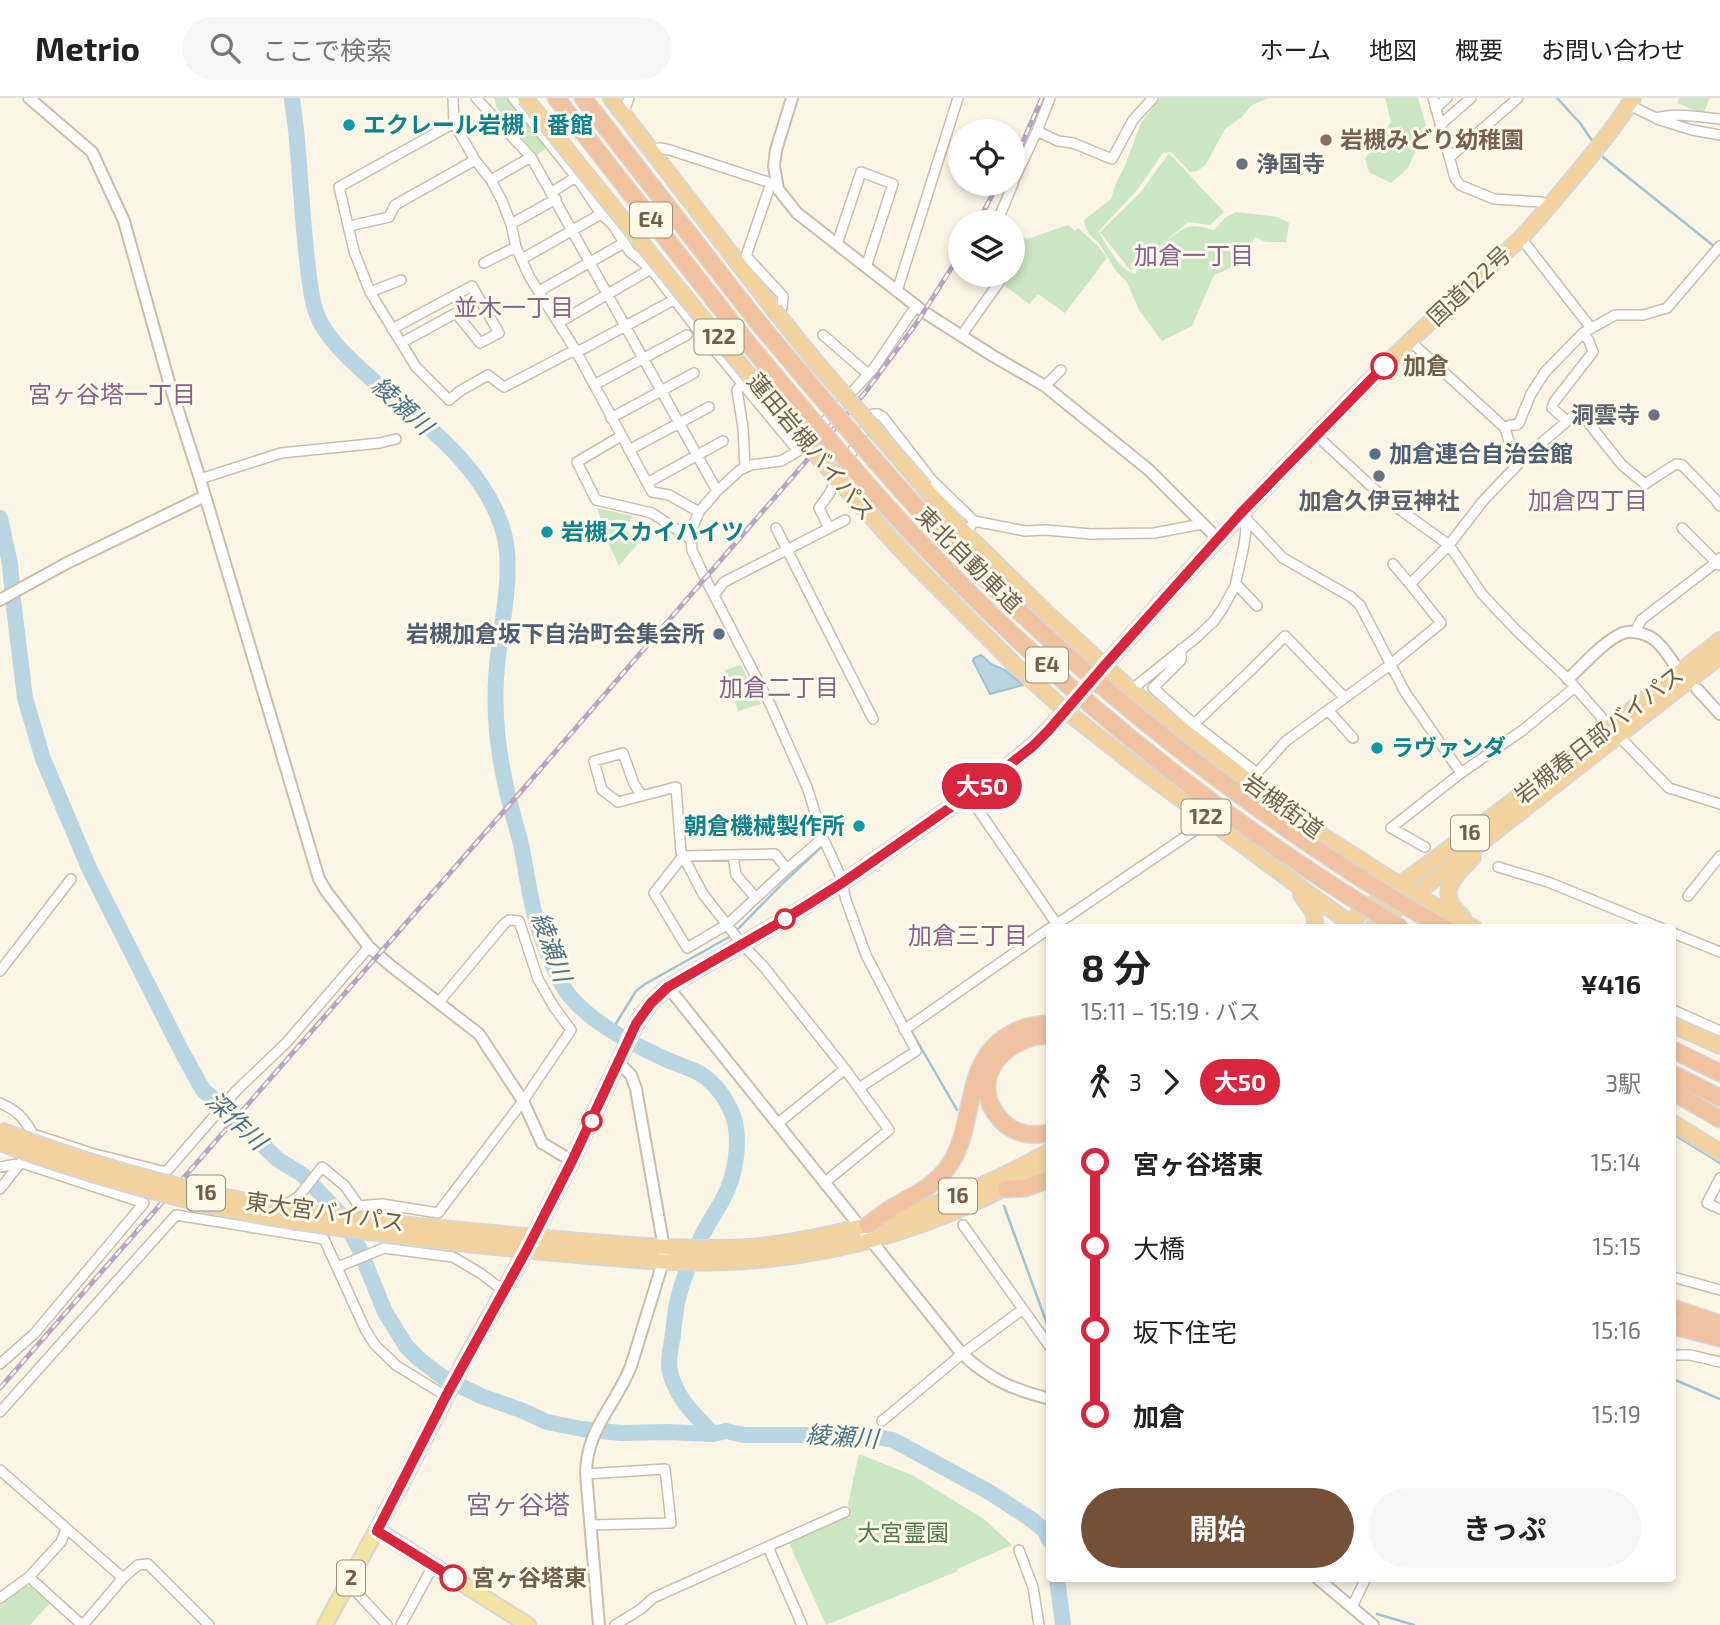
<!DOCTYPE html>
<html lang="ja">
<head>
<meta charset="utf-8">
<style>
  :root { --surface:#fff; --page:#f6f6f6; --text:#222; --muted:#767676; --line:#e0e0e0; --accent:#755038 }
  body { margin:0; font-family:"Exo 2","Noto Sans JP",sans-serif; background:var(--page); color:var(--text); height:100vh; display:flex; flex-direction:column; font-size:26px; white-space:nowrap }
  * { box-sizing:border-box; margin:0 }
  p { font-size:23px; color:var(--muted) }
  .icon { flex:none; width:38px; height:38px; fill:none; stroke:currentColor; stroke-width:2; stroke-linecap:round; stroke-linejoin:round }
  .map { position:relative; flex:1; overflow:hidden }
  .sheet { position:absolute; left:1046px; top:826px; width:630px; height:658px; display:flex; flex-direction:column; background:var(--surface); border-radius:7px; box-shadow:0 4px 10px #0003 }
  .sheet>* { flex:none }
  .badge { padding:0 14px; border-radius:23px; font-size:24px; line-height:46px }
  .buttons { position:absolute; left:948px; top:21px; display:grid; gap:14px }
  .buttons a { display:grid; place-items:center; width:77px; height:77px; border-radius:50%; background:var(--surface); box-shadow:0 4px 10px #0003; font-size:35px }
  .map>.badge { position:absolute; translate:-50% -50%; box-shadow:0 0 0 4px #fff }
  .legs { display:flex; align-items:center; gap:10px; height:77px; padding:0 35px; font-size:23px }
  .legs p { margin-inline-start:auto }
  .overview { display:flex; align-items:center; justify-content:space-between; height:119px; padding:0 35px }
  h1 { font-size:38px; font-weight:700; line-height:52px }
  .button { display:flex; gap:14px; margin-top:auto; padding:14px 35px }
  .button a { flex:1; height:80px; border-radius:42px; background:var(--accent); color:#fff; font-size:28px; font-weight:700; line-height:80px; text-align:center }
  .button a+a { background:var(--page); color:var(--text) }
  ul { padding:0 35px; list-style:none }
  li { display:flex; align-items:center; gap:24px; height:84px; font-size:26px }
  li i { display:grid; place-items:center; width:10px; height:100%; margin:0 9px; background:currentColor }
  li i::after { content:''; width:18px; height:18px; margin:-9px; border:5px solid; border-radius:50%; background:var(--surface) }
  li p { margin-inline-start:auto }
  li:first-child i { background:linear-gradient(#0000 50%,currentColor 0) }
  li:last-child i { background:linear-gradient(currentColor 50%,#0000 0) }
  header { display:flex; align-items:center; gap:42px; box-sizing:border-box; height:98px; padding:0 35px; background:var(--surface); border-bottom:2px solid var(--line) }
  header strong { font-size:33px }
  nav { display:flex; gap:38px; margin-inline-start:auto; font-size:24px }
  .search { width:490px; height:63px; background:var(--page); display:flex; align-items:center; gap:18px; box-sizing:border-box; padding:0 24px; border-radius:38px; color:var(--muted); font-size:26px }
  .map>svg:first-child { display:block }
  .green { fill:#cbe6c3 }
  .water { fill:#bad5e2; stroke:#a1c2d3; stroke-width:2 }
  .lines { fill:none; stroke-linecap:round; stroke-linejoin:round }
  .stream { stroke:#a1c2d3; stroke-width:2.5 }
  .river { stroke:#bad5e2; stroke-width:16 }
  .minor-casing { stroke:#cabeab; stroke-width:12 }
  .tertiary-casing { stroke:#cabeab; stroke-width:14 }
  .primary-casing { stroke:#dad5d0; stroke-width:18 }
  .trunk-casing { stroke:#dad5d0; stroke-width:18 }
  .motorway-casing { stroke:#dad5d0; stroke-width:19 }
  .minor { stroke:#fff; stroke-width:9 }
  .tertiary { stroke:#fff; stroke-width:10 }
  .primary { stroke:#f4e4a1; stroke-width:14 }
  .trunk { stroke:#f2d3a0; stroke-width:14 }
  .motorway { stroke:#f0c29f; stroke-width:16 }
  .rail-casing { stroke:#b9a3c2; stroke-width:5 }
  .rail { stroke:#fdf9e9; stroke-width:2.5; stroke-dasharray:8; stroke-linecap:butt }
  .trunk-bridge-casing { stroke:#dad5d0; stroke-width:18; stroke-linecap:butt }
  .motorway-bridge-casing { stroke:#dad5d0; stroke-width:19; stroke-linecap:butt }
  .trunk-bridge { stroke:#f2d3a0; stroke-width:14 }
  .motorway-bridge { stroke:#f0c29f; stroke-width:16 }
  .line-1-casing { stroke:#fff; stroke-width:16 }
  .line-1 { stroke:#d7263d; stroke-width:10 }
  .culture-dot { fill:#0f9aa8; stroke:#fdf9e9; stroke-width:2.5 }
  .education-dot { fill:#8d6e63; stroke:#fdf9e9; stroke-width:2.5 }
  .worship-dot { fill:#6b7280; stroke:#fdf9e9; stroke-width:2.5 }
  .stop-1-dot { fill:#fff; stroke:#d7263d; stroke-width:3.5 }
  .service-dot { fill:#5c6f8a; stroke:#fdf9e9; stroke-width:2.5 }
  .labels { text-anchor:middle; stroke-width:6; stroke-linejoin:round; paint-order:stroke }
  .shield { fill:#fdf9e9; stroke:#9a8d7a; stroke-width:2 }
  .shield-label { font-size:21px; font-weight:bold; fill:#705f4b }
  .culture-label { font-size:23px; font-weight:bold; fill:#0d838f; stroke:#fdf9e9; text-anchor:start }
  .education-label { font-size:23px; font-weight:bold; fill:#785e54; stroke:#fdf9e9; text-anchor:start }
  .worship-label { font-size:23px; font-weight:bold; fill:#5b616d; stroke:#fdf9e9; text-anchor:start }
  .street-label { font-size:23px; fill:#705f4b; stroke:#fdf9e9 }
  .stop-label { font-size:23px; font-weight:bold; fill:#705f4b; stroke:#fdf9e9; text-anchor:start }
  .service-label { font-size:23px; font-weight:bold; fill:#4e5e75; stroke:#fdf9e9; text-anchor:start }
  .park-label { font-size:23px; fill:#4e7a47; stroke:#fdf9e9 }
  .neighbourhood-label { font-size:24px; fill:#86638c; stroke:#fdf9e9 }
  .water-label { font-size:24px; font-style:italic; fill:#4b7389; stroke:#fdf9e9 }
  .quarter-label { font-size:26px; fill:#86638c; stroke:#fdf9e9 }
</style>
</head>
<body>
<header>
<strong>Metrio</strong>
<div class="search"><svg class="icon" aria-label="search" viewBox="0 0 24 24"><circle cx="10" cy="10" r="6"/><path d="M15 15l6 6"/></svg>ここで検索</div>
<nav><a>ホーム</a><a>地図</a><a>概要</a><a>お問い合わせ</a></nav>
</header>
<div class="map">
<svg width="1720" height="1527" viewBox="0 0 1720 1527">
  <rect width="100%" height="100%" fill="#faf5e4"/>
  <path class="green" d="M494,0H507L547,50L537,57L497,11Z
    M1160,0H1268L1252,7L1242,19L1225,31L1206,66L1198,73L1190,74L1171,54L1163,55L1138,91L1099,133C1105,146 1120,173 1135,176C1145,163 1171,136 1186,130C1193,126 1206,130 1214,132L1226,119L1236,114L1278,119L1289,125L1286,144H1266L1255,139C1244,163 1238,168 1214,177L1192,228L1162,243L1139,212L1127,184L1116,173L1099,145L1091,138L1086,130L1084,122L1111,101L1116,85L1124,70L1141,25Z
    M1385,0H1418L1426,27L1408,70L1391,85L1369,74L1365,61L1391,24Z
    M1679,0H1710L1703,16L1677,5Z
    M1169,55L1224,114L1210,127L1188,124L1131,173L1100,134L1140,95Z
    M1068,127L1075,133L1078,130L1099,149L1107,160L1065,215L1038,196L1029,206L1005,188L1006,179L1004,177H1013V134L1027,141Z
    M597,410L633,418L624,431L639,444L619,468L609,446Z
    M741,567L761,606L738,613L725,572Z
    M859,1356L912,1377L984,1421L1012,1447L957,1471L958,1473L826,1527L789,1445L852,1416L848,1406Z
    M24,1488L32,1489L50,1505L30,1527H0V1505Z"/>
  <path class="water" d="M981,557L991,566L1005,572L1023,587L990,596L973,563L974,560Z"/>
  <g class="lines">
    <path class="stream" d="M1557,0L1580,25L1593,44
      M1601,56L1604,60L1715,149
      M736,833L783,785L821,749
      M612,932L636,893L645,886L731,838
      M912,934L957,1012
      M1673,1036L1720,1065
      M1004,1108L1050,1234
      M1673,1281L1720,1301
      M1377,1516L1414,1527"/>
    <path class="river" d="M292,0C294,18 297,36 298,54C301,90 303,126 307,162C310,184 311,210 323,229C337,251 357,268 376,285C425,326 487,371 504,436C515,479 498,536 496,582C494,618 498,654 506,689C510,707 515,724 520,742C526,769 529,798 537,825C543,845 551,864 560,883C577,918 629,944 663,960C675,966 688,969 699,975C716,985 730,1005 735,1024C740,1048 735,1078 724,1099C717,1113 707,1126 701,1140C691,1160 682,1183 677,1205C675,1215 674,1226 673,1236C670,1257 665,1267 675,1288C683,1307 700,1322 713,1336
      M0,420L10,466L13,502L25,600L43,661L89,770L183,956L203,992L228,1013L277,1061L303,1077L341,1117L359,1150L385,1214L406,1248L419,1261L444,1280L481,1298L521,1312L547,1324L582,1331L621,1335L666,1334L713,1336L726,1333L744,1337H808L837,1334L860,1336L893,1342L991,1395L1032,1422L1044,1432L1050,1443
      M1057,1480L1063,1527"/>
    <g class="minor-casing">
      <path id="minor" d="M453,0L454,25L475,62L491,82L502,103L511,126L516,149L529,178L576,253L652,394L669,397L699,414
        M476,0L531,59L717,393
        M513,0L576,79L601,116L613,127L630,154L651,171L697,231L798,353
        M1433,0L1455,80L1460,87L1494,101L1541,104L1549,108
        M1629,7L1656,20C1677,14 1698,19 1720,21
        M1436,10L1447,0
        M623,16L629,0
        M1657,21L1692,32L1720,37
        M454,25L339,89L354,153L370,194L416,269L449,302L460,293L488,277L504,289L569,255L583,251L670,204
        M1440,27L1471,0
        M1037,33L1058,43L1073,45L1112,61L1133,22L1153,0
        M651,52L660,50L670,52L771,85
        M1450,59L1518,0
        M491,82L531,59
        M1013,84L1037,33L1050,0
        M777,88L771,85L746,158L783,198L782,210
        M552,94L576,79
        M997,124L1013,86
        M511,126L556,101
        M350,128L389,119L395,107L475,62
        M1521,140L1591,230
        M837,146L861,74L893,86L866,169
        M522,161L601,116
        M484,165L516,149
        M539,193L624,145
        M897,193L958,0
        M370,194L401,182
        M558,225L651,171
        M392,231L472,188L499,235L480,245L456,215L401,245
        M823,237L868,276
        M961,238L1000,183L998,177
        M743,285L737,292L743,330L745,369
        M594,287L687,237
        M1045,288L1061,272
        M611,320L694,275
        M1567,323L1552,310L1554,304L1593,254L1589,243L1583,235
        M1505,330L1510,327H1517L1519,325L1531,296L1545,274L1583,235L1615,217H1643L1667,210L1720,148
        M1316,337L1385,401L1449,447L1482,496L1516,532L1568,581L1610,629L1669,690L1720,706
        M621,338L577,364L596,402L652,415L691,441
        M629,352L709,309
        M1524,360L1579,313L1622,367L1645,386L1676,366L1682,367L1715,401L1720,408
        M200,381L281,355L380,345L396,341
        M647,385L723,343
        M1241,415L1283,460L1351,499L1360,507L1405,594L1461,675
        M974,423L1025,433L1046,432L1091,436L1154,435L1202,426
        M776,430L873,621
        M829,430L819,410L829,396L873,316H878L883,319L931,381L974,423L966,436
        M1682,430L1719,467
        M1393,466L1410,486
        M1236,486L1257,508
        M714,497L724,484L845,422
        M1635,535L1641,522L1714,466L1720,460
        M1181,551V562L1153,590L1194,626L1257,675L1286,643L1391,566L1441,525L1410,486L1449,447L1483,403L1524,360L1509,343L1505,330L1410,243
        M1131,592L1197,539L1214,523L1223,510L1235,488L1244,447L1246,431L1242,417
        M1328,612L1353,640
        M1194,626L1250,573L1285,538L1344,599
        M968,697L1058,828
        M642,698L634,686L623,655L594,663L602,692L618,704L676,689L681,754L703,796L742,846L764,869L845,971L889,1032L825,1084
        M1425,749L1391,730L1461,675L1523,632L1575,589
        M733,757L736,777L756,800
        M1498,769L1548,784L1661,830
        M787,771L775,756L683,758L654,795L687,850L728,826L787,771L823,740
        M1688,798L1720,758
        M1051,830L1210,722
        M1673,835L1720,854
        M0,873L71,781
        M1673,912L1720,933
        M904,932L1050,830
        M859,990L916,953L866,857L846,802L840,777L823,740L807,689L771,608L705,480L692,452L691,441L692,431L699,414L717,393L740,372L751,367L781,363L798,353L874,270L916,208
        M0,1005C18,1013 23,1019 33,1036L91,1055L166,1074L236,993L287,944L369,849
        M777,1026L845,971
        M0,1069L22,1065L144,1105L34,1236L0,1266
        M1720,1080L1707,1105L1720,1111
        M0,1091L22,1063
        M281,1110L299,1098L322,1069L345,1088L359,1108L382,1106L438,1115L523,1003L571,932L554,909L538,881L519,823L509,822L504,826L439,904
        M963,1127L1050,1249
        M252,1130L269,1118
        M338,1169L384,1150L453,1159L480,1175L504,1193
        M1673,1179L1720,1192
        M1673,1257H1690L1720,1264
        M0,1314L176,1117L324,1141L365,1231L375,1247L397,1268L446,1298
        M882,1323L962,1256L1022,1212
        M0,1372L123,1480
        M586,1376L665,1371L671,1425L590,1427
        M66,1431L61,1444L29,1479L82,1527
        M768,1449L802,1527
        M1019,1452L1033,1489L1039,1527
        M348,1485L387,1527
        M0,1500L29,1479
        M1352,1509L1366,1480
        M83,1527L123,1480L138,1467L148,1466L209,1527
        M401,1527L433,1468
        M615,1527L641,1511L653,1500L845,1414"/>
    </g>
    <g class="tertiary-casing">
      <path id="tertiary" d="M29,0L92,54L124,123L169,284L200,381L319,781L326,793L369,849L391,868L479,936L523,1003L542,1045L572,1063
        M792,0L776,52L774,68L778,91L797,115L924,214L993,258L1045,288L1149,372L1218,441
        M0,502L65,466L205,398
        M1568,581C1585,566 1602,544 1623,535C1633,531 1651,537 1658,545C1665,552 1670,560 1675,567
        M1697,591L1720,616
        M668,889L962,1256C992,1283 1012,1291 1050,1301
        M1317,1480L1373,1527
        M599,1527L586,1376C586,1331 616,1307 631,1268L663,1164L664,1150L636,991L631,977L618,964"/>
    </g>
    <g class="primary-casing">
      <path id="primary" d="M377,1432L528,1527
        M325,1527L401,1387L465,1262L526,1153L572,1063L636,926L651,905L668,889L777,826L842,785L994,679L1033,647L1066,613"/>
    </g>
    <g class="trunk-casing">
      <path id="trunk" d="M611,0L774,212
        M925,390L966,436L1051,519L1131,592L1265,696L1320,736L1414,796L1474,830
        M919,471L1017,569L1066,613L1136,668L1312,798L1357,830
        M1066,613C1161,501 1260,393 1363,289C1414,237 1468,189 1521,140C1542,117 1562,93 1581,70C1600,47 1618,25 1633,0
        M1301,797L1314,815L1316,830
        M1463,819C1434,795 1454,779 1473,759
        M1342,829L1485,724L1610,629L1720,542
        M1372,830L1720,558
        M1673,927L1720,948
        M1673,1025L1720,1054
        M419,1128C481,1134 543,1140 605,1145C652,1149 701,1152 748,1149C770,1148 790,1144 811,1140C895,1124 976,1095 1050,1053
        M414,1140C473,1147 531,1153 589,1158C635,1162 682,1166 728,1164C843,1159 952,1125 1050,1064"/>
    </g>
    <g class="motorway-casing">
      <path id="motorway" d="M556,0L747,244
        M583,0L761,228
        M1050,937C1006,937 965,981 1000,1021C1006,1028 1014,1033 1023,1035C1032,1038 1041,1036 1050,1035
        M1673,952L1720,975
        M1673,976L1720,1000
        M1673,994L1720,1021
        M1006,1091L1025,1090L1050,1081
        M868,1127C875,1122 882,1116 890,1111C912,1098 935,1089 950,1066C976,1027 962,970 1004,940C1018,930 1033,926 1050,926
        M1673,1210L1720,1226
        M1673,1228L1720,1240"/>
    </g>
    <use href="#minor" class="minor"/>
    <use href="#tertiary" class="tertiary"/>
    <use href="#primary" class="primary"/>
    <use href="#trunk" class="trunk"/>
    <use href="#motorway" class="motorway"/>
    <g class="rail-casing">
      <path id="rail" d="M1013,66L1042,0
        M978,124L998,86
        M0,1290L518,697L864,296L916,226L961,155"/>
    </g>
    <use href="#rail" class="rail"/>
    <g class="trunk-bridge-casing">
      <path id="trunk-bridge" d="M525,0C654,159 779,322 919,471
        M774,212L816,264L925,390
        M0,1032C104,1072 213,1100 324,1117C356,1121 388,1124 419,1128
        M0,1045C83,1076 169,1100 256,1117C308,1127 362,1133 414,1140"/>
    </g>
    <g class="motorway-bridge-casing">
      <path id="motorway-bridge" d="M761,228C818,295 874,364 934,428C1014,513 1101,591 1193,662C1273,723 1356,781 1444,830
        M747,244C794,301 841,358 891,413C1039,575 1211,717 1401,830"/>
    </g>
    <use href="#trunk-bridge" class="trunk-bridge"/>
    <use href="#motorway-bridge" class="motorway-bridge"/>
  </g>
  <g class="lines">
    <g class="line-1-casing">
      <path id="line-1" d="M453,1480L377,1433L446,1298L526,1153L572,1063L636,926L651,905L668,889L777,826L842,785L994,679L1033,648L1048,633L1105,567L1241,415L1384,268"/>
    </g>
    <use href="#line-1" class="line-1"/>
  </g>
  <g class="culture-dot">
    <circle cx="349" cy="27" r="7"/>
    <circle cx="547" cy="434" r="7"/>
    <circle cx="1377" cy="650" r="7"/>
    <circle cx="859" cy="728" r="7"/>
  </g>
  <circle class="education-dot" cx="1326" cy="42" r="7"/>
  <g class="worship-dot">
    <circle cx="1242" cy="66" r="7"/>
    <circle cx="1654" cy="317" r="7"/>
    <circle cx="1379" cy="378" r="7"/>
  </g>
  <g class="stop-1-dot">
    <circle cx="1384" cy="268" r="12"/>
    <circle cx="785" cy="821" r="9"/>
    <circle cx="592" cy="1023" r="9"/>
    <circle cx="453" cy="1480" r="12"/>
  </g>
  <g class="service-dot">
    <circle cx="1375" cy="356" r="7"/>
    <circle cx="719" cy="536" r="7"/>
  </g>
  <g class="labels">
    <g class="shield">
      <rect x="630" y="104.5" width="42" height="35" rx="5"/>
      <rect x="694.5" y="221.5" width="49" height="35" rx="5"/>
      <rect x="1026" y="549.5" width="42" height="35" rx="5"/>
      <rect x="1181.5" y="701.5" width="49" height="35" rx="5"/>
      <rect x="1451" y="717.5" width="38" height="35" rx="5"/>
      <rect x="187" y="1077.5" width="38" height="35" rx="5"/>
      <rect x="939" y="1080.5" width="38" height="35" rx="5"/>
      <rect x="337" y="1462.5" width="28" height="35" rx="5"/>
    </g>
    <g class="shield-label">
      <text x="651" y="129">E4</text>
      <text x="719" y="246">122</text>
      <text x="1047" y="574">E4</text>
      <text x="1206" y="726">122</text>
      <text x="1470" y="742">16</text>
      <text x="206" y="1102">16</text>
      <text x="958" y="1105">16</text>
      <text x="351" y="1487">2</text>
    </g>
    <g class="culture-label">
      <text x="363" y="35">エクレール岩槻Ⅰ番館</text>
      <text x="561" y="442">岩槻スカイハイツ</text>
      <text x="1391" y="658">ラヴァンダ</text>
      <text x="845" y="736" text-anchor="end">朝倉機械製作所</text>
    </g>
    <g class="education-label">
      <text x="1340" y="50">岩槻みどり幼稚園</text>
    </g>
    <g class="worship-label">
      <text x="1256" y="74">浄国寺</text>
      <text x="1640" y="325" text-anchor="end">洞雲寺</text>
      <text x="1379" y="411" text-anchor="middle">加倉久伊豆神社</text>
    </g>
    <g class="street-label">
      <text transform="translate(1469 188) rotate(-43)" y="8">国道122号</text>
      <text transform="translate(811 349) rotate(50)" y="8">蓮田岩槻バイパス</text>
      <text transform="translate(969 462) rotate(45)" y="8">東北自動車道</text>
      <text transform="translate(1599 637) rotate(-38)" y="8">岩槻春日部バイパス</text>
      <text transform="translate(1283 708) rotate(36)" y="8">岩槻街道</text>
      <text transform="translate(325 1114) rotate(8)" y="8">東大宮バイパス</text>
    </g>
    <g class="stop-label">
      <text x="1403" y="276">加倉</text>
      <text x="472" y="1488">宮ヶ谷塔東</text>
    </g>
    <g class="service-label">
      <text x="1389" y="364">加倉連合自治会館</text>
      <text x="705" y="544" text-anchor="end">岩槻加倉坂下自治町会集会所</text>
    </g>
    <g class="park-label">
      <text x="903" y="1443">大宮霊園</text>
    </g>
    <g class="neighbourhood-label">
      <text x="1194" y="166">加倉一丁目</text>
      <text x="514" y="218">並木一丁目</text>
      <text x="112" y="305">宮ヶ谷塔一丁目</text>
      <text x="1588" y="411">加倉四丁目</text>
      <text x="779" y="598">加倉二丁目</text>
      <text x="968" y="846">加倉三丁目</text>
    </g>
    <g class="water-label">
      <text transform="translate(402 308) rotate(42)" y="8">綾瀬川</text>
      <text transform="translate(551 849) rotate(70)" y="8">綾瀬川</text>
      <text transform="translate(236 1023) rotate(43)" y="8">深作川</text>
      <text transform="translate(842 1339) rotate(4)" y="8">綾瀬川</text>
    </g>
    <g class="quarter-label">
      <text x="518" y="1416">宮ヶ谷塔</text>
    </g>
  </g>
</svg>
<div class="buttons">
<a><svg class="icon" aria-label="locate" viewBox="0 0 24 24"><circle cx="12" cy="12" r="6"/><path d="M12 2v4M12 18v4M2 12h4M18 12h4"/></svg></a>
<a><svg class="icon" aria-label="layers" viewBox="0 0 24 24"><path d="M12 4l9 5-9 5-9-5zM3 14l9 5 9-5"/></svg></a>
</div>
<b class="badge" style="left:982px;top:688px;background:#d7263d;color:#fff">大50</b>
<section class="sheet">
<div class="overview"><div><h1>8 分</h1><p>15:11 – 15:19 · バス</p></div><b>¥416</b></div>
<div class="legs"><svg class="icon" aria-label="walk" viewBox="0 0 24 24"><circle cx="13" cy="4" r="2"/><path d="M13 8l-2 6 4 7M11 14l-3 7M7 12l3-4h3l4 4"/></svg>3<svg class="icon" aria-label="forward" viewBox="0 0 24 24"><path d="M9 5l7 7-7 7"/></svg><b class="badge" style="background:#d7263d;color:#fff">大50</b><p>3駅</p></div>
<ul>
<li><i style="color:#d7263d"></i><b>宮ヶ谷塔東</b><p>15:14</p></li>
<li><i style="color:#d7263d"></i><span>大橋</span><p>15:15</p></li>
<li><i style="color:#d7263d"></i><span>坂下住宅</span><p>15:16</p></li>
<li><i style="color:#d7263d"></i><b>加倉</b><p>15:19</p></li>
</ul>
<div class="button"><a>開始</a><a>きっぷ</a></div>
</section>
</div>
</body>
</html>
